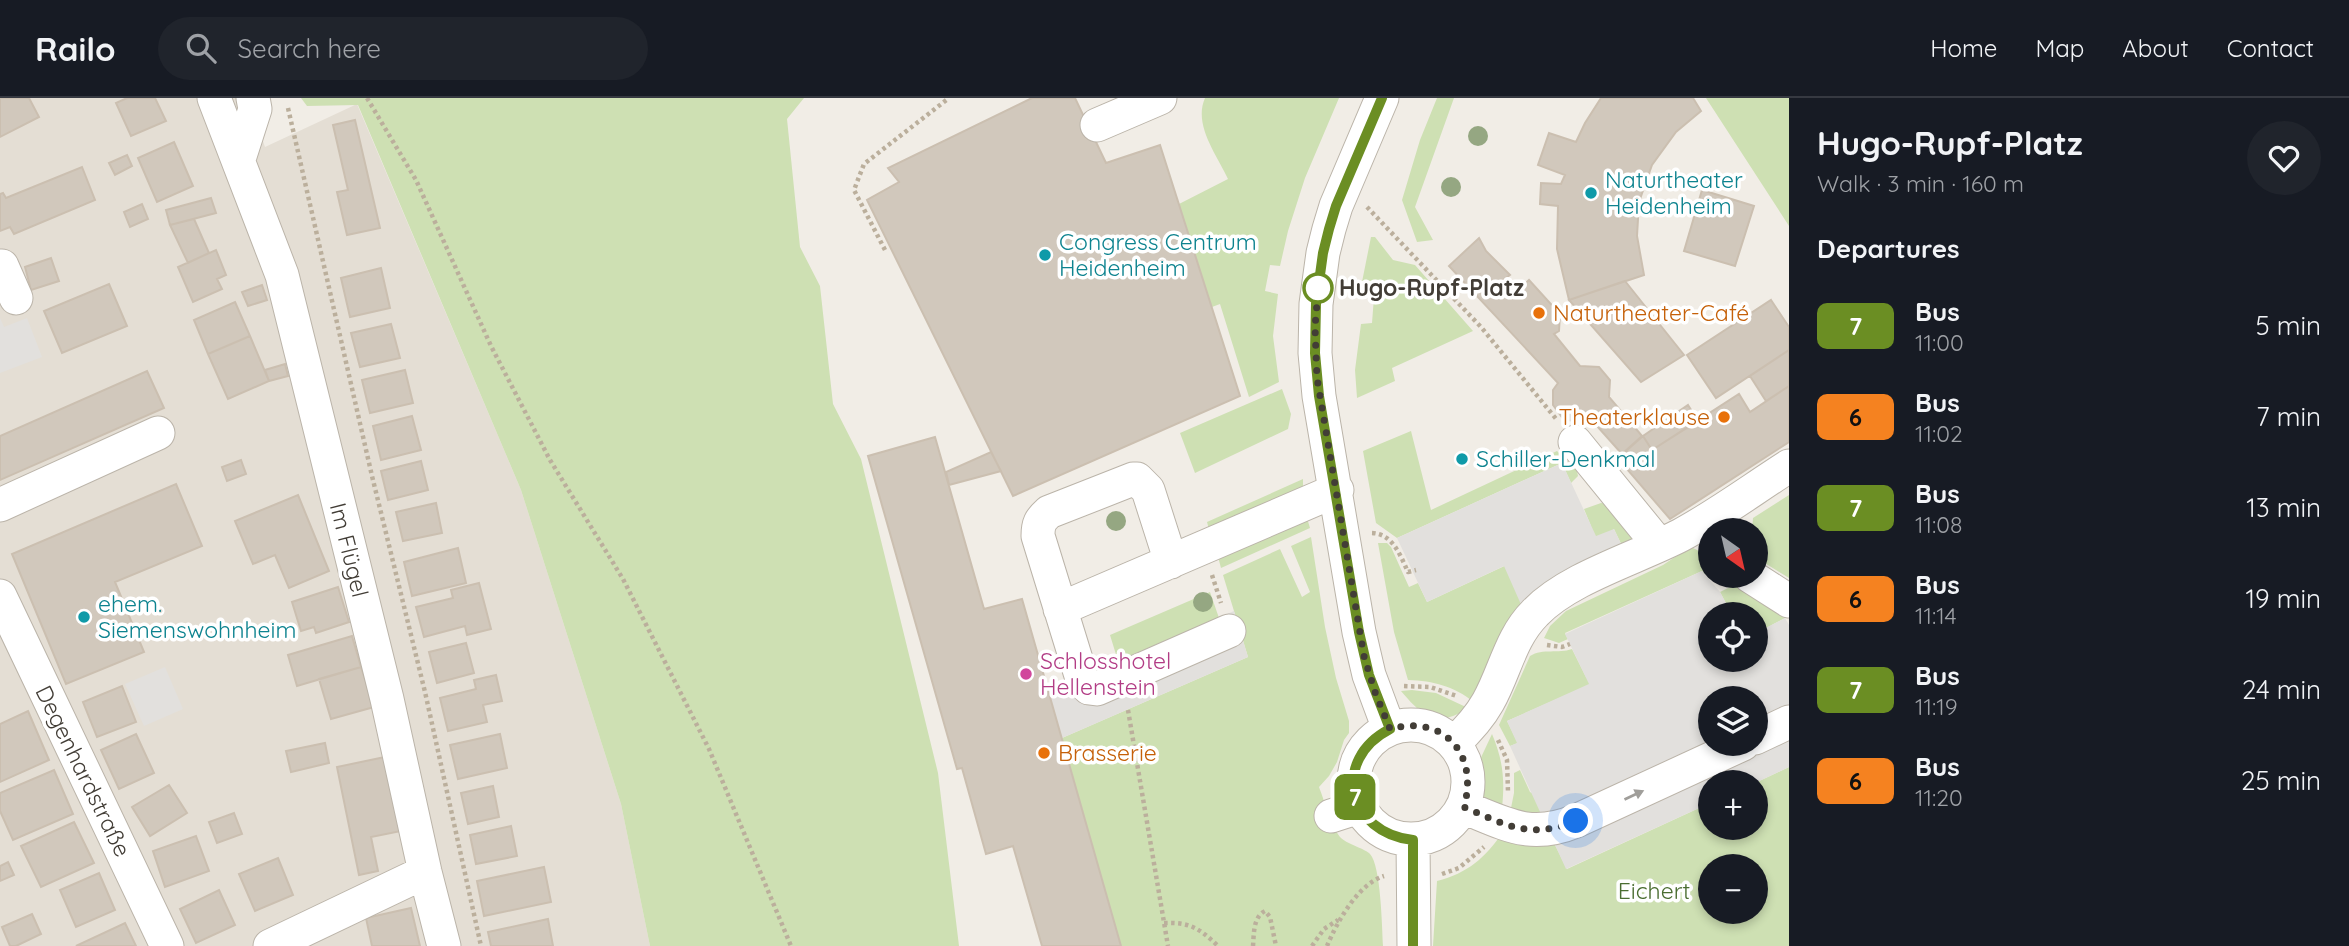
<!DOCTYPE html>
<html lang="en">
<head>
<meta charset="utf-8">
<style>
  :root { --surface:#171b24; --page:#20242c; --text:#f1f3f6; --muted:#9ea1a6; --line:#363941 }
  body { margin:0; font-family:Quicksand,sans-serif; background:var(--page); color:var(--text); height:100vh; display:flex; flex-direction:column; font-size:26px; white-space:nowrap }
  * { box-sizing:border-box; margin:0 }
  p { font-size:23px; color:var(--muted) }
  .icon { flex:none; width:38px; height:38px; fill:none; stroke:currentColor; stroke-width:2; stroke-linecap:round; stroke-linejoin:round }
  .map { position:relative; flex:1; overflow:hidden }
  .panel { display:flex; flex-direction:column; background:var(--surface); width:560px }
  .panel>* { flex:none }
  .badge { padding:0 14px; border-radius:10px; font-size:24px; line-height:46px }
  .needle { width:46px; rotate:146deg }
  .tools { position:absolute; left:1698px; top:420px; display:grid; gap:14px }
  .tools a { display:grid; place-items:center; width:70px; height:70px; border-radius:50%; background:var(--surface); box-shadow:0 4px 10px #0003; font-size:35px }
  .you { position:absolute; width:35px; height:35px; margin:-18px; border:5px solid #fff; border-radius:50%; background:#1a73e8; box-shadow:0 0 0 10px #1a73e833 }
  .map>.badge { position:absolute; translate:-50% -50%; box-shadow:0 0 0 4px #fff }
  h2 { padding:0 28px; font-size:26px; line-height:63px }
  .round { display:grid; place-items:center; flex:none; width:74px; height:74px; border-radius:37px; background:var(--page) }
  .head { display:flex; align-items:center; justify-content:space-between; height:119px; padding:0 28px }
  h1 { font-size:33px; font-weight:700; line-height:52px }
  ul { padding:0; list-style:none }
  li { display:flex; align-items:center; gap:21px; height:91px; padding:0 28px }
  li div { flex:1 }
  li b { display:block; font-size:26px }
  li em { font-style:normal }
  li .badge { min-width:77px; font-weight:700; text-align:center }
  header { display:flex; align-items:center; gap:42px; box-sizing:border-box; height:98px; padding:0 35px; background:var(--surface); border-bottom:2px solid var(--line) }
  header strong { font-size:33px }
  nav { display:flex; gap:38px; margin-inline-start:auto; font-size:24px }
  .search { width:490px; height:63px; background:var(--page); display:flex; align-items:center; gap:18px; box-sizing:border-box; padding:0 24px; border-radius:38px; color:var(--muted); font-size:26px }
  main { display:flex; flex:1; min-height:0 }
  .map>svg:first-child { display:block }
  .residential { fill:#e4ded4 }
  .green { fill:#cee0b3; fill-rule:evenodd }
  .parking { fill:#e2e0dd; fill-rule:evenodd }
  .building { fill:#d1c8bc; stroke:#cbbfb0; stroke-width:2 }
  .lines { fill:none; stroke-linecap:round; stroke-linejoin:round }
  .minor-casing { stroke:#bbb4a9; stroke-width:35 }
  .path { stroke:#bbaf9c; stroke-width:4.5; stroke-dasharray:3.5 3.5; stroke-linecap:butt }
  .minor { stroke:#fff; stroke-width:33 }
  .tree { fill:#95a782 }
  .oneway { fill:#a09e9a }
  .line-casing { stroke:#fff; stroke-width:16 }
  .line { stroke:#6b8e23; stroke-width:10 }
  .walk { stroke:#423d36; stroke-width:7; stroke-dasharray:0 12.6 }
  .culture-dot { fill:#0f9aa8; stroke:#fff; stroke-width:2.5 }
  .stop-dot { fill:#fff; stroke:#6b8e23; stroke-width:3.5 }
  .food-dot { fill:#e8710a; stroke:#fff; stroke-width:2.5 }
  .hotel-dot { fill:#d1479c; stroke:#fff; stroke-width:2.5 }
  .labels { text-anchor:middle; stroke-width:7; stroke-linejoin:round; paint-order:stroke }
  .culture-label { font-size:23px; fill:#0d838f; stroke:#fff; text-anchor:start }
  .stop-label { font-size:23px; font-weight:bold; fill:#423d36; stroke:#fff; text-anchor:start }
  .food-label { font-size:23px; fill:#c56008; stroke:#fff; text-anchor:start }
  .street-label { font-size:23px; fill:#423d36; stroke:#fff }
  .hotel-label { font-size:23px; fill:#b23c85; stroke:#fff; text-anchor:start }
  .park-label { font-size:23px; fill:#4a6d30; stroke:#fff }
</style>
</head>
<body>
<header>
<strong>Railo</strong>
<div class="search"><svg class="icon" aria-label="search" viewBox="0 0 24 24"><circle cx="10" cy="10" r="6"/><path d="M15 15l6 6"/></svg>Search here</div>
<nav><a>Home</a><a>Map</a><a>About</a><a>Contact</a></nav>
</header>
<main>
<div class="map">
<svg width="1789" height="848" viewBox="0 0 1789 848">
  <rect width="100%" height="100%" fill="#f1ede6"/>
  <path class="residential" d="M0,0H248L265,49L357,6L521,392L621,706L650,848H0Z"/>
  <path class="green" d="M301,0H804L787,21L800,149L820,188L833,306L861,361L938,675L959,848H650L621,706L521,392L358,7L307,8Z
    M1205,0H1339L1305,80L1288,133L1280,168L1270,167L1265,193L1278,196L1273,238L1279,284L1249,299L1220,206L1212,209L1179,106L1228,81C1217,57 1193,27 1205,0Z
    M1437,0H1454L1415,109L1433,142L1417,144L1402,102L1420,42Z
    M1706,0H1789V128Z
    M1371,139H1375L1393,162L1415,167L1473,233L1392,270L1395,283L1357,300L1355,272L1361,226L1372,225L1374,199L1360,194Z
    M1282,291L1291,316L1288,331L1195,375L1180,335Z
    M1411,333L1431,412L1557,353L1577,373L1578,378L1571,385L1562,365L1397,440L1376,425L1363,353Z
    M1303,381V394L1210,435L1207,424Z
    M1789,397V480L1755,459V432H1752L1753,420Z
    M1601,405L1608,406L1633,436L1631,445L1624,452L1614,431L1523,511L1474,604C1453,588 1434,583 1408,582L1394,534L1378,445H1387L1391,449L1409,489L1418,485L1427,504L1591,428L1584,411Z
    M1307,420L1310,430L1221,470L1217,455Z
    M1311,439L1325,529L1336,580L1349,623V635L1344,642L1337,664L1329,678L1319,689C1324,702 1333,732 1341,740C1349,747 1366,751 1370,756C1381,768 1382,829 1383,848H1121L1062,640L1248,559L1223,477L1280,451L1302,499L1310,494L1291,448Z
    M1693,450L1709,458L1710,467L1705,476L1702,473L1565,535L1568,541L1559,545L1544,540L1550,528L1566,513L1663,467L1684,453Z
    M1736,486L1789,518L1762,532L1752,514L1747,516H1729L1731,515L1720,494Z
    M1210,494L1219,520L1118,563L1110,537Z
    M1710,534L1507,623L1518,645L1510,648L1499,627L1530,558C1543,550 1558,556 1572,551L1586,579Z
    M1412,592L1436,595L1468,610C1437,631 1422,618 1401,593Z
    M1492,636C1503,662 1505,682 1502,710L1481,702L1479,698L1480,691L1477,668Z
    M1789,669V848H1433L1437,783C1468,775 1485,760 1503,734L1554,745L1567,771L1710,705V730H1755V685ZM1710,768H1755V814H1710Z
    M1520,672L1530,694L1565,715H1510L1514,695V675Z"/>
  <path class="parking" d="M0,220L4,229L27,220L42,259L0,275Z
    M1562,365L1596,438L1614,431L1624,452L1523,511L1504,468L1427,504L1397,440Z
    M1702,473L1720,494L1732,516H1710V562H1755V519L1762,532L1785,520L1789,527V669L1755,685L1710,684V705L1566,771L1510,648L1517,645L1507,623L1589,586L1565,536ZM1710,600H1755V646H1710Z
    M1234,513L1248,559L1062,640L1048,593Z
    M165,569L183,611L144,628L125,586Z"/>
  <path class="building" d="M0,0H29L39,19L0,39Z
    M127,0H155L166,23L131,38L116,5Z
    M1032,0H1075L1106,65L1160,47L1240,298L1013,398L867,102L899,84L888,70Z
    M1601,0H1693L1701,13L1676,34L1652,67L1639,104L1637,138L1644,177L1569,202L1557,151L1558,108L1540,106L1541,85L1561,86L1565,77L1538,67L1549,35L1576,44L1585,25Z
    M355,22L380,130L347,137L337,94L348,92L333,27Z
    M174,44L193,88L157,104L138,60Z
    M127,57L132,68L115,77L109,65Z
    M82,69L95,102L14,136L10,129L0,133V96L3,95L6,100Z
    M1702,92L1754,108L1735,168L1684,153Z
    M211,100L216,115L170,127L166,112Z
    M142,106L148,121L130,129L124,114Z
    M194,121L209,155L188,165L170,127Z
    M1479,140L1486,153L1510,177L1498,186L1502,192L1517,193L1529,182L1560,216L1559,233L1554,236L1580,268L1599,269L1610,282L1609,299L1642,338L1622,356L1589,319L1583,323L1564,322L1553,307V292L1558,285L1449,168Z
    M216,152L226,177L217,181L222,191L193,204L178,169Z
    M51,160L59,183L31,192L25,169Z
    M381,170L390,210L350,219L341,180Z
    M1625,183L1684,257L1641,284L1569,202Z
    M109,186L127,228L62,255L44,213Z
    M262,187L267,202L248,208L242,194Z
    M1771,202L1789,229V252L1716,300L1687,257Z
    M235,204L250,238L208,256L194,222Z
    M391,226L400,260L360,269L351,235Z
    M250,238L269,283L228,301L208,256Z
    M1789,252V288L1766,303L1750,278Z
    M285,266L288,278L269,283L265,272Z
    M405,272L413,305L370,315L362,282Z
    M147,273L164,310L0,382V338Z
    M1789,288V344L1670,421L1626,370L1634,364L1626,353L1643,338L1652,352L1739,296L1750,314Z
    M1688,307L1698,323L1652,352L1643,338Z
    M412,318L421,352L381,362L373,328Z
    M935,339L984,511L1022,501L1121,848H1042L1013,748L986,756L962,670L957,671L868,358Z
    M991,354L1001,373L949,387L946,374Z
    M241,362L246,376L227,383L222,369Z
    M421,363L428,392L388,402L381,373Z
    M176,386L202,448L115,484L144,554L66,586L12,456Z
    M298,397L329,473L289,490L275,457L253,466L235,423Z
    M436,405L442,435L403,443L396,414Z
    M458,450L466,485L412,498L404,464Z
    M479,485L491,531L467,537L465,528L424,539L416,509L453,500L451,492Z
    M338,489L349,524L316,535L314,529L301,533L292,504Z
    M352,538L361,569L297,588L288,557Z
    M466,545L474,575L437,585L429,554Z
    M361,569L374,609L331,621L319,581Z
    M496,577L502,603L483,607L487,624L448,633L440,600L476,591L474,582Z
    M122,588L136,624L97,639L83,604Z
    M28,613L49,662L0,684V626Z
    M136,636L154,675L119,691L101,652Z
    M500,636L507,670L458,681L450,647Z
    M325,645L329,665L291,674L286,653Z
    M385,659L401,733L371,739L378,773L359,777L337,669Z
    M54,672L73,716L13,742L0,713V695Z
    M169,687L187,715L150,738L132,709Z
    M493,688L499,719L468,726L461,695Z
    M234,715L242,736L217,745L209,724Z
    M74,724L94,765L41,789L21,748Z
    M511,728L517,758L476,766L470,737Z
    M196,738L209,773L165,789L153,753Z
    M278,760L293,797L255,813L239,776Z
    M8,764L14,777L0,783V768Z
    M544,769L551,804L484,818L477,783Z
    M99,775L115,812L76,829L60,792Z
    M219,792L235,827L196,845L180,811Z
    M411,810L420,848H372L366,820Z
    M32,816L41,836L16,848H10L2,829Z
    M548,821L553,848H491L488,834Z
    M125,825L136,848H76Z"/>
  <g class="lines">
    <g class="minor-casing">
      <path id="minor" d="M214,0L282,177L387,601L425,774L444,848
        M1382,0L1336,108L1329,131L1323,155L1316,206L1315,255L1319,298L1359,534L1369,577L1389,631
        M1097,27L1160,0
        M239,61L255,11L253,0
        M0,169L2,168L16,200
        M1575,344L1659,447
        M0,407L158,335
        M1171,464L1148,392L1137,381H1133L1049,414C1040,422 1038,426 1038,438L1083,584L1089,590L1097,591L1229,533
        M1750,478L1789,503
        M0,498L167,848
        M1060,511L1337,392
        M1354 684a57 57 0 1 1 114 0a57 57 0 1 1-114 0Z
        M1755,640L1789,624
        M1454,645C1467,633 1479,620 1488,604C1505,574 1510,540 1535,515C1568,480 1637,460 1681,437C1718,417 1753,391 1789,368
        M1463,709C1506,726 1530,742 1576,723L1743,646
        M1331,718L1359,709
        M1413,742L1414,848
        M270,848L425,774"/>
    </g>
    <path class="path" d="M367,0L416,82L491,248L550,362L623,481L709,651L791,848
      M288,10L372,378L425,594L481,848
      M1367,109L1481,229L1557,322
      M885,152L854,92L864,66L949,0
      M1372,435C1393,436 1400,457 1408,474L1416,472
      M1212,477L1221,505
      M1547,547L1562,549L1570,546
      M1404,588L1430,589L1457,598
      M1128,612L1168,848
      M1498,642L1507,662L1508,694
      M1442,776L1459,770L1484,749
      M1164,825C1190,824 1199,830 1218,848
      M1253,848C1254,836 1253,819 1265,813L1270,819L1276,848
      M1312,848L1324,831L1338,822
      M1327,848C1337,824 1358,786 1384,778"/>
    <use href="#minor" class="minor"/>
  </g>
  <g class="tree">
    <circle cx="1478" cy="38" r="10"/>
    <circle cx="1451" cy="89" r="10"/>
    <circle cx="1116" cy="423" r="10"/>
    <circle cx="1203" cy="504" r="10"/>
  </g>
  <defs><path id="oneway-solid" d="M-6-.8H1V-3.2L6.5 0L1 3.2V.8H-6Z" transform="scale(1.75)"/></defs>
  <use class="oneway" href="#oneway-solid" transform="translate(1634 697) rotate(-25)"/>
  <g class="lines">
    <g class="line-casing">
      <path id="line" d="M1382,0L1336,108L1329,131L1323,155L1316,206L1315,255L1319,298L1359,534L1369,577L1390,631C1330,662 1348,735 1413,742V848"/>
    </g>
    <use href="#line" class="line"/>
    <path class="walk" d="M1318,190L1319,181L1315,229L1317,280L1364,558L1375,594L1390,631C1444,616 1479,656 1464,709C1506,727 1530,742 1576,723"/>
  </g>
  <g class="culture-dot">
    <circle cx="1591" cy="95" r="7"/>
    <circle cx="1045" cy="157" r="7"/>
    <circle cx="1462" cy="361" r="7"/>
    <circle cx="84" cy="519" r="7"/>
  </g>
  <circle class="stop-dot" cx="1318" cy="190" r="14"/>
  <g class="food-dot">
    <circle cx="1539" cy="215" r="7"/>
    <circle cx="1724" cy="319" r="7"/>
    <circle cx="1044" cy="655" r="7"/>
  </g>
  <circle class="hotel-dot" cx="1026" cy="576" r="7"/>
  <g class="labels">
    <g class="culture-label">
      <text x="1605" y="90">Naturtheater<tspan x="1605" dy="26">Heidenheim</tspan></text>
      <text x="1059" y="152">Congress Centrum<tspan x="1059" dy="26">Heidenheim</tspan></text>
      <text x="1476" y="369">Schiller-Denkmal</text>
      <text x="98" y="514">ehem.<tspan x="98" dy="26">Siemenswohnheim</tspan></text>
    </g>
    <g class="stop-label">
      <text x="1339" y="198">Hugo-Rupf-Platz</text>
    </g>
    <g class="food-label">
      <text x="1553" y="223">Naturtheater-Café</text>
      <text x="1710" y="327" text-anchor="end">Theaterklause</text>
      <text x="1058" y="663">Brasserie</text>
    </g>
    <g class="street-label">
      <text transform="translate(349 452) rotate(76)" y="8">Im Flügel</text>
      <text transform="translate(83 673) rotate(64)" y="8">Degenhardstraße</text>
    </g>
    <g class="hotel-label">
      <text x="1040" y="571">Schlosshotel<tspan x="1040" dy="26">Hellenstein</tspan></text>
    </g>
    <g class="park-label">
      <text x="1654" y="801">Eichert</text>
    </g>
  </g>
</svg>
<div class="tools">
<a><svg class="needle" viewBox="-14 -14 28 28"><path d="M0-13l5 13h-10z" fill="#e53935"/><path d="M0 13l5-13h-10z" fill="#9ea1a6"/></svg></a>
<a><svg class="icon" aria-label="locate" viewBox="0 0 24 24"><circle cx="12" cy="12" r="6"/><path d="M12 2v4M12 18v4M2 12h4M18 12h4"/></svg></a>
<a><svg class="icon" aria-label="layers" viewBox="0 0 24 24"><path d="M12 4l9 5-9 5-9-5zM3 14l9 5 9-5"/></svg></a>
<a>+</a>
<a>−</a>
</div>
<div class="you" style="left:1576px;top:723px"></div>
<b class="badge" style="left:1355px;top:699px;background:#6b8e23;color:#fff">7</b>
</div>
<section class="panel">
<div class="head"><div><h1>Hugo-Rupf-Platz</h1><p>Walk · 3 min · 160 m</p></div><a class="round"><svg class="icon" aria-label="heart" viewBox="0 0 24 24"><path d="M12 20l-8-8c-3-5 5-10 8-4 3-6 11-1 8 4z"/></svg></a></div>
<h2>Departures</h2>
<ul>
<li><span class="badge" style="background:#6b8e23;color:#fff">7</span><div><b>Bus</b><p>11:00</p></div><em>5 min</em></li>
<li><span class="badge" style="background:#f58220;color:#111">6</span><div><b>Bus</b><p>11:02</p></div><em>7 min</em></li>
<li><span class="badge" style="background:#6b8e23;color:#fff">7</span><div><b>Bus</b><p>11:08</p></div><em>13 min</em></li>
<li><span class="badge" style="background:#f58220;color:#111">6</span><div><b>Bus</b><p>11:14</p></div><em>19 min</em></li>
<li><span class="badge" style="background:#6b8e23;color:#fff">7</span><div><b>Bus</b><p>11:19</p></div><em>24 min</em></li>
<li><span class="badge" style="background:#f58220;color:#111">6</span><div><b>Bus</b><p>11:20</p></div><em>25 min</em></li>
</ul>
</section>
</main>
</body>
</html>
